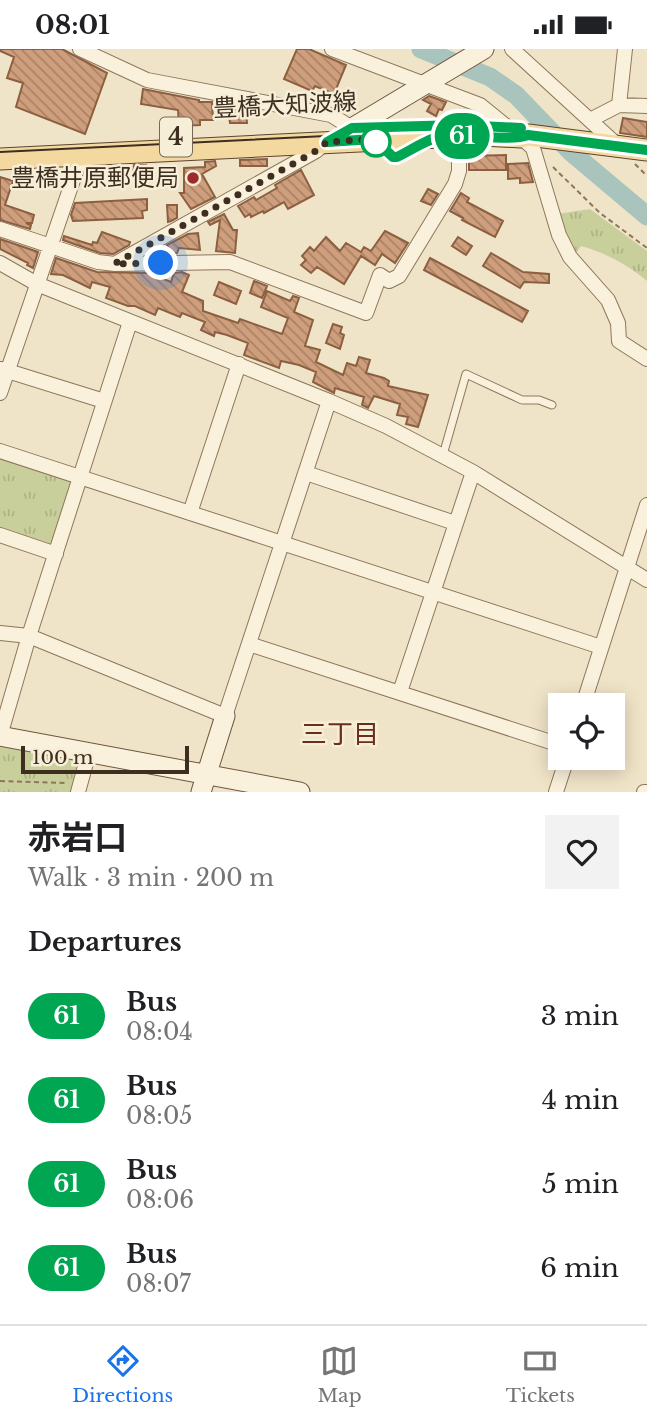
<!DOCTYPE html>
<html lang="en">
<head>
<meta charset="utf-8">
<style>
  :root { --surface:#fff; --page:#f2f2f2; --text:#202124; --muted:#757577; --line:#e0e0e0; --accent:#1a73e8 }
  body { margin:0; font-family:"Libre Baskerville","Noto Sans JP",serif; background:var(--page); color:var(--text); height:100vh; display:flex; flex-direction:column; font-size:26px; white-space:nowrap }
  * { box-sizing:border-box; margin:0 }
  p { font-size:23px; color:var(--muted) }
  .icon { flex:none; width:38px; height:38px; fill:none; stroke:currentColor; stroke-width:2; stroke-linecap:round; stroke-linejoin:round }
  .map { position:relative; height:743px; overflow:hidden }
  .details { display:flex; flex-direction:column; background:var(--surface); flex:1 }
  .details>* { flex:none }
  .badge { padding:0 14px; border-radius:23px; font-size:24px; line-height:46px }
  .fabs { position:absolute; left:548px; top:644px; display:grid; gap:14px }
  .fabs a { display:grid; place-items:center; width:77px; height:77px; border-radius:0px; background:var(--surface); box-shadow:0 4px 18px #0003; font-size:35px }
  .scale { position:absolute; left:21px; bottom:18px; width:168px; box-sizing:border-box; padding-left:7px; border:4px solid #3d2e20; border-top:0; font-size:19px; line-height:24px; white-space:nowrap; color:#3d2e20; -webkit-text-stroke:5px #f7eed8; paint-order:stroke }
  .you { position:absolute; width:35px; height:35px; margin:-18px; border:5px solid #fff; border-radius:50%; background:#1a73e8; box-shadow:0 0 0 10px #1a73e833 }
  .map>.badge { position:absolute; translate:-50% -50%; box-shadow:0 0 0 4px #fff }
  h2 { padding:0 28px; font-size:26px; line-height:63px }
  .round { display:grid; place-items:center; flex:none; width:74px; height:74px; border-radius:0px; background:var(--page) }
  .headline { display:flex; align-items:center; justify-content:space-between; height:119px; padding:0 28px }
  h1 { font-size:33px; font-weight:700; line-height:52px }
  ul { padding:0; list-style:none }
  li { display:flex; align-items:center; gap:21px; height:84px; padding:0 28px }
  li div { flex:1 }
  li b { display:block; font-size:26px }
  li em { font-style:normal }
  li .badge { min-width:77px; font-weight:700; text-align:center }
  .status { display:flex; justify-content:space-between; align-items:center; height:49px; padding:0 35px; background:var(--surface); direction:ltr }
  .status svg { height:19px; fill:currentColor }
  .tabs { display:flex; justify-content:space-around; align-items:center; height:98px; border-top:2px solid var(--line); background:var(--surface); font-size:19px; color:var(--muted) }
  .tabs a { display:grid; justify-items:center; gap:4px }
  .tabs .on { color:var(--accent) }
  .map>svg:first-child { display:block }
  .park { fill:url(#park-tufts) }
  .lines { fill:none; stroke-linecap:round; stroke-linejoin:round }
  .river { stroke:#a9c4bc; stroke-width:19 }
  .building { fill:url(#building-back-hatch); stroke:#8d5f41; stroke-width:2 }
  .lane-casing { stroke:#8d765c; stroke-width:9 }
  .street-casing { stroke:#8d765c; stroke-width:16 }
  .secondary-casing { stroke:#6f573f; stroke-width:21 }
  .primary-casing { stroke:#5b4430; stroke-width:23 }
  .path { stroke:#8d765c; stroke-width:2; stroke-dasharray:5 3.5; stroke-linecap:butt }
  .lane { stroke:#faf1dc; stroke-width:7 }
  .street { stroke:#faf1dc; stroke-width:14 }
  .secondary { stroke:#faf1dc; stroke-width:19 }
  .primary { stroke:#f3d9a0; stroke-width:21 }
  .tram { stroke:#3d2e20; stroke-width:2 }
  .line-casing { stroke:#fff; stroke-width:16 }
  .line { stroke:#00a651; stroke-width:10 }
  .walk { stroke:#3d2e20; stroke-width:7; stroke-dasharray:0 12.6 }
  .stop-dot { fill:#fff; stroke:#00a651; stroke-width:3.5 }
  .poi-dot { fill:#9e2a2b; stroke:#f7eed8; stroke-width:2.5 }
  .labels { text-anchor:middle; stroke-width:5; stroke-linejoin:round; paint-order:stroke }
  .shield { fill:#f7eed8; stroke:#756857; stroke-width:2 }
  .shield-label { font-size:23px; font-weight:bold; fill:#3d2e20 }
  .street-label { font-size:24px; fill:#3d2e20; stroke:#f7eed8 }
  .poi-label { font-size:24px; fill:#3d2e20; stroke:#f7eed8; text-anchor:end }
  .neighbourhood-label { font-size:26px; fill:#6b2e1e; stroke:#f7eed8 }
</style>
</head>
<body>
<div class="status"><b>08:01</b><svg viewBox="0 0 49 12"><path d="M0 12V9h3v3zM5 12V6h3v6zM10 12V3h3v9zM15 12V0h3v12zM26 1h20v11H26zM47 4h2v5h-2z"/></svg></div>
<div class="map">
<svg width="647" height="743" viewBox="0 0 647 743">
  <defs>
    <pattern id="park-tufts" width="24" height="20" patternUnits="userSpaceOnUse" patternTransform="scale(1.75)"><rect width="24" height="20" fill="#c9cf9b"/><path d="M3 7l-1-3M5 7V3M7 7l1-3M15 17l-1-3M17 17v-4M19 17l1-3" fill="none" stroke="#aeb285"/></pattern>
    <pattern id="building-back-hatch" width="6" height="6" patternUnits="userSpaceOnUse" patternTransform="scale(1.75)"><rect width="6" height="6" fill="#cf9f7d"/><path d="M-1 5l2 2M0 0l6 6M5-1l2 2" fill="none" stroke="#a98266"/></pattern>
  </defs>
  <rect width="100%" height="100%" fill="#f0e4c8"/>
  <path class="park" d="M590,160L647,202V232C628,216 606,204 581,197L573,208L557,165Z
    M0,403L71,427L76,439L56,505L0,486Z
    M0,687L89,703L78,743H0Z"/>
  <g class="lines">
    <path class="river" d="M421,0L490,28L516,46L571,103L647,167"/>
  </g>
  <path class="building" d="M0,0H62L107,24L85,85L16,58L23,34L7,29L14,8L0,2Z
    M297,0H309L346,16L334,45L315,37L312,42L284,30Z
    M143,40L199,51V53H212L213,71H200V76L179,77L178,61L141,55Z
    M429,47L446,53L442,61L439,60L436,67L427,62L431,55L423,51Z
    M240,59L246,60L247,74H230L228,60Z
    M623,69L647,73V88L620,84Z
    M506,106V121H469V107Z
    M267,110V117H240V111Z
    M215,112L216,117L202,125L215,148L191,160L180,144H184V119L205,118V113Z
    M528,114L533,133L520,134V129L508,130V115Z
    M134,116H146L143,130L132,128Z
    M301,121L314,146L288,160L284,153L264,164L263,162L251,168L250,165L245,168L238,157L254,148L256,151L277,139L275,136Z
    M0,128L13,132L5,156L34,166L32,174H26L31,176L30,180L0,171Z
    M428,140L438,145L431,156L421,152Z
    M461,144L469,149L467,153L503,172L495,188L462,171L463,169L450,162Z
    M147,150V161L142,162L143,169L73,172L71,166L75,154Z
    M167,156H177V169L171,172L168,173Z
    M224,165L233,181H237L235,204L216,202L220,171L210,176L208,173Z
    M385,182L408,194L395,214L382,205L375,216L361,207L344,235L317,218L311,224L301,216L306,211L302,207L310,198L314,202L326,188L340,202L346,194L361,203L364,198L371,202Z
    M102,183L130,193L129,196L113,205L100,204L63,191L64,187L92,196L93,193L97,194Z
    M198,184L200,201L179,199L177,204L157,205V202L168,198L167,196L188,185Z
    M458,188L472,197L466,206L452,197Z
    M0,190L38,203L33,219L27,216L28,214L0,200Z
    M491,204L523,223L549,225V234L524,233L520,239L483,217Z
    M56,209L97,223L148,224L171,233L174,224L182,223L189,226L182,243L203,252V262L238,274L240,270L282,285L288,269L261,258L267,242L290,252L293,247L299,249L294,263L313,271L305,297L320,301L316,313L343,326L347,314L356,317L359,308L370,311L366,324L384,329L389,332L388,337L428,346L418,378L406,375L408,368L397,366L400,355L374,347L368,359L362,356L364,348L335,339L334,344L313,333L316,323L299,316L281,312L279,319L244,306L248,294L227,286L215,283L214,287L201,281L205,273L182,264L180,268L158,259L155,266L135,257H128L106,249L110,238L92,233L90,239L63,226L51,225Z
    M430,209L528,262L522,273L424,221Z
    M254,232L267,237L262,249L250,244Z
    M219,233L241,242L236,255L214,246Z
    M333,275L342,278L340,284L344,286L340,300L326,294Z"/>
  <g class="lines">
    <g class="lane-casing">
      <path id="lane" d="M380,96L388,106L397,108L423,96
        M443,406L466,325L522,351H539L552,356"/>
    </g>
    <g class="street-casing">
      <path id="street" d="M80,0L147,31L331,66L352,79L342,84
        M332,0L480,56L506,77
        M512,0L617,96
        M619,56L625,0
        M590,71L619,56L647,57
        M521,88L533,99L559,186L570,208L608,251L618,274L619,292L647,310
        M0,180L98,213L115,215L230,213L366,264L380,226L389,232L399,227L455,135L459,122V76
        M118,213L316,102L325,94
        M0,214L37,235L329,352L386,377L473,423L647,531
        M1,320L104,352
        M0,344L82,105
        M0,402L601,598
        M306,424L455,474
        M190,464L239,315
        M0,486L56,505
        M0,584L29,587L225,667L329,352
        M249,595L560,696
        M400,643L473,423
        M583,656L647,456
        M0,687L29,587L130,273
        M78,743L89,703
        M556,743L567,709
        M644,743H646"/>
    </g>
    <g class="secondary-casing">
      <path id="secondary" d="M352,79L484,0
        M0,687L300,743
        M201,743L225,667"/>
    </g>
    <g class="primary-casing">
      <path id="primary" d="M0,110L481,86L521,88L528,86L647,101"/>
    </g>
    <path class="path" d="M635,115L647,127
      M553,118L600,164L647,199
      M0,732L66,734"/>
    <use href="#lane" class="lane"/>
    <use href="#street" class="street"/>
    <use href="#secondary" class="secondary"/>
    <use href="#primary" class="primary"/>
    <path class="tram" d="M0,103L449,81L514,83"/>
  </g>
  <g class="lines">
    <g class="line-casing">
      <path id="line" d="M521,79L459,76L352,79L327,93L374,90L393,108H397C410,102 427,90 441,87C465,84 509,93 528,86L647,101"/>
    </g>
    <use href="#line" class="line"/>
    <path class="walk" d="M161,214L114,215L316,102L327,93L374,90L376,93"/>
  </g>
  <circle class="stop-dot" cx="376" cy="93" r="14"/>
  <circle class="poi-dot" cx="193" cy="129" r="7"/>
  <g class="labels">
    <rect class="shield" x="160" y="68.5" width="32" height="39" rx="5"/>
    <g class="shield-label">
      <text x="176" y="96">4</text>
    </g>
    <g class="street-label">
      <text transform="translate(285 56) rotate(-3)" y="8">豊橋大知波線</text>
    </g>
    <g class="poi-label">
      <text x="179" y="137">豊橋井原郵便局</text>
    </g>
    <g class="neighbourhood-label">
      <text x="340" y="694">三丁目</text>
    </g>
  </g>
</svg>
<div class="fabs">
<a><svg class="icon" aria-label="locate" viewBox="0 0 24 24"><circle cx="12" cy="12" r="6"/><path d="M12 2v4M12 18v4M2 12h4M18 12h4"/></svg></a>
</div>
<div class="scale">100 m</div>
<div class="you" style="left:161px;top:214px"></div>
<b class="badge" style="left:462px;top:87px;background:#00a651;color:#fff">61</b>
</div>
<section class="details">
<div class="headline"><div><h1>赤岩口</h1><p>Walk · 3 min · 200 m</p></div><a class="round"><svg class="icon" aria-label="heart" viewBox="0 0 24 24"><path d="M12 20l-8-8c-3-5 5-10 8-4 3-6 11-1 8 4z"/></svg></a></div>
<h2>Departures</h2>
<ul>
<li><span class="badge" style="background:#00a651;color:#fff">61</span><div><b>Bus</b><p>08:04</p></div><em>3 min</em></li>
<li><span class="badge" style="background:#00a651;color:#fff">61</span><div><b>Bus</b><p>08:05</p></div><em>4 min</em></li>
<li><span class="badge" style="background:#00a651;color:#fff">61</span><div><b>Bus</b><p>08:06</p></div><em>5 min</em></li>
<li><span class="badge" style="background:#00a651;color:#fff">61</span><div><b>Bus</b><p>08:07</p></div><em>6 min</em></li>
</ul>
</section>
<nav class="tabs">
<a class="on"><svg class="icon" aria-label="directions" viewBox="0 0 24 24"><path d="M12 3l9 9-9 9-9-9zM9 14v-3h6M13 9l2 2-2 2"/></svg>Directions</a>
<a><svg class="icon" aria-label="map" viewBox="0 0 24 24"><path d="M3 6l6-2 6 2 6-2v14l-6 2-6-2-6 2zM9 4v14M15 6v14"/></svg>Map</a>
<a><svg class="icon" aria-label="tickets" viewBox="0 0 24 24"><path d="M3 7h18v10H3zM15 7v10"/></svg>Tickets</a>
</nav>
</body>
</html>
